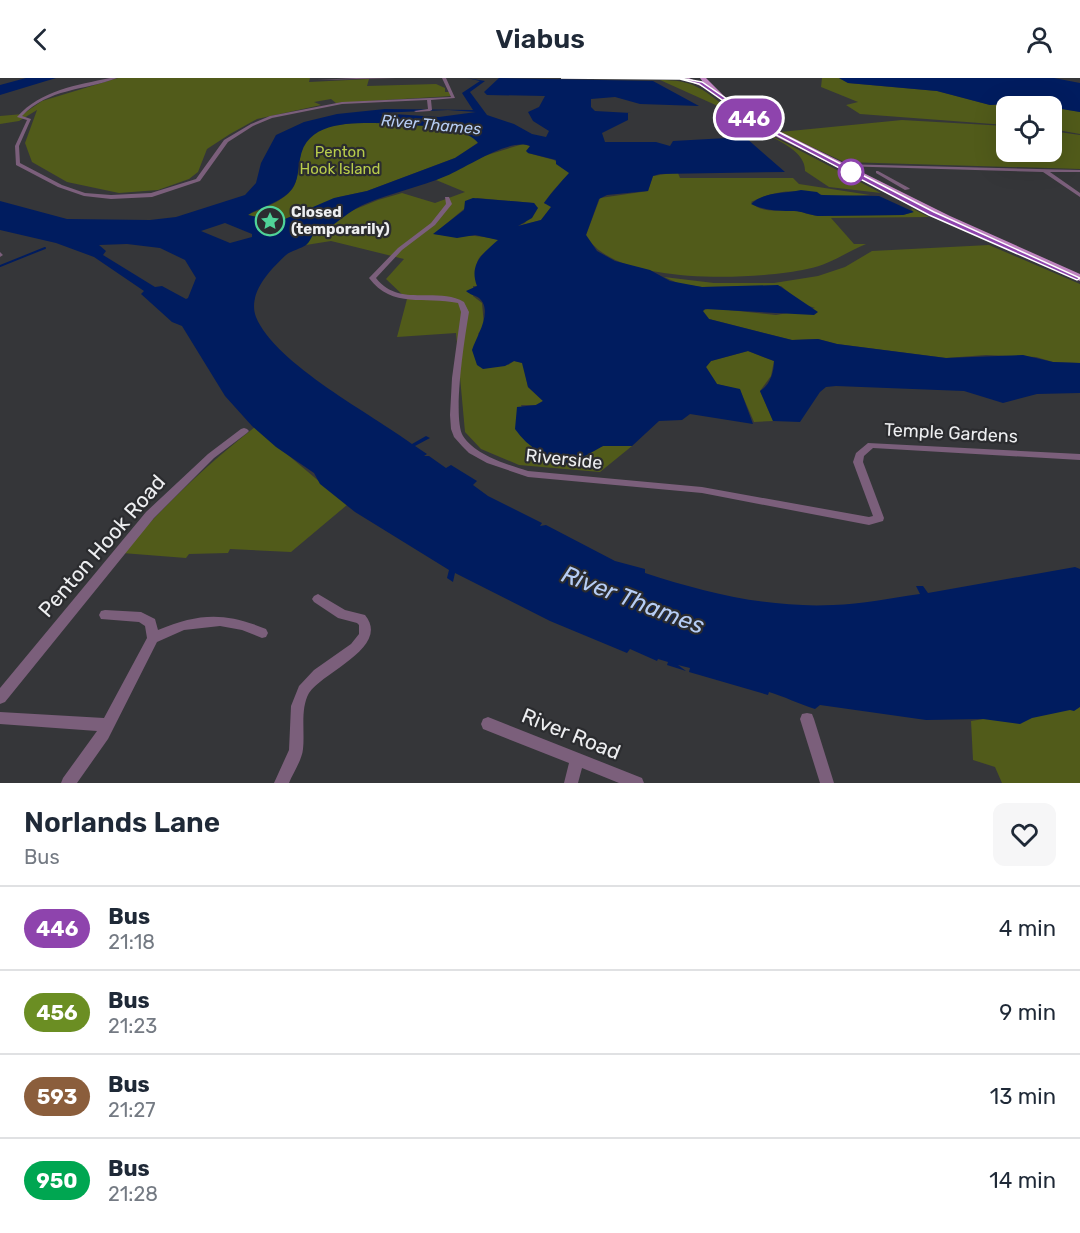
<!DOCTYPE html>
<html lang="en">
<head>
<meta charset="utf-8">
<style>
  :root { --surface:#fff; --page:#f6f6f7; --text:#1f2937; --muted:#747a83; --line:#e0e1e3 }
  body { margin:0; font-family:Rubik,sans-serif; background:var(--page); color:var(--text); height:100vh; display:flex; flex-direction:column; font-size:22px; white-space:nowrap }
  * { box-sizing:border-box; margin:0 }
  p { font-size:20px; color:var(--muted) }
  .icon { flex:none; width:33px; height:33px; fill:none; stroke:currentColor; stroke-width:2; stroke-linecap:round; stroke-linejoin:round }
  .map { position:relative; height:705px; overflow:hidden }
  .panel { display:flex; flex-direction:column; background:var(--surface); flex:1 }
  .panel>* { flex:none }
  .badge { padding:0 12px; border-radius:20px; font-size:21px; line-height:39px }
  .controls { position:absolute; left:996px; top:18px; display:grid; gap:12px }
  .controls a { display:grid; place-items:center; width:66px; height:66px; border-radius:12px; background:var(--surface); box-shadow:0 6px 24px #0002; font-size:30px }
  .map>.badge { position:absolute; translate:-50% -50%; box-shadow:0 0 0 3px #fff }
  .round { display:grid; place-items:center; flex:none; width:63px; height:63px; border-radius:12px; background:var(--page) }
  .head { display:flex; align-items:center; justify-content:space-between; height:102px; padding:0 24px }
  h1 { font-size:28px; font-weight:600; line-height:45px }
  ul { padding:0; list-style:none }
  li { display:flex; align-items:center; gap:18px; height:84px; padding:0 24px; border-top:2px solid var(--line) }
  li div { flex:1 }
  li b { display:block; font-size:22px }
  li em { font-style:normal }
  li .badge { min-width:66px; font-weight:700; text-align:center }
  header { display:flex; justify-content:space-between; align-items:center; height:78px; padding:0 24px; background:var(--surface); font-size:27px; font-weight:600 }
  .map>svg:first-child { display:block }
  .green { fill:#515b1a }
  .water { fill:#001c5f; fill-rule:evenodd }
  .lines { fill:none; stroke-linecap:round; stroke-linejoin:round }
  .stream { stroke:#001c5f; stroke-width:2 }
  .street { fill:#7b5f7b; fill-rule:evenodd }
  .primary { fill:#be84bf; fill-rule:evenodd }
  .line { fill:#8e44ad; stroke:#fff; stroke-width:1.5 }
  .stop-dot { fill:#fff; stroke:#8e44ad; stroke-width:3 }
  .labels { text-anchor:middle; stroke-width:4.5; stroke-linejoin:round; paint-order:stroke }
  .far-park-label { font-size:15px; fill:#b8cc4b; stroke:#2b2c2f }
  .far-poi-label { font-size:15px; font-weight:bold; fill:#edeef0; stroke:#2b2c2f; text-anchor:start }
  .far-water-label { font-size:16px; font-style:italic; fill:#b6cdf5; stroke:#2b2c2f }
  .street-label { font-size:18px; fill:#edeef0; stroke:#2b2c2f }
  .near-street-label { font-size:21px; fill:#edeef0; stroke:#2b2c2f }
  .near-water-label { font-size:24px; font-style:italic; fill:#b6cdf5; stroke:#2b2c2f }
</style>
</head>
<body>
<header><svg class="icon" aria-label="back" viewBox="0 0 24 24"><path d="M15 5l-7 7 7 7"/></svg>Viabus<svg class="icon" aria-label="person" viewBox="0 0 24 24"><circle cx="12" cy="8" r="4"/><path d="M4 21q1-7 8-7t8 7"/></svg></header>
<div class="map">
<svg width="1080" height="705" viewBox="0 0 1080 705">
  <rect width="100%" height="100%" fill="#353639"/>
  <path class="green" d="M118,0H310L309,4L369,1L367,8L436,6L445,10V14H449L452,18L336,25L331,21L314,24L321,27L257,41L230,56L207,71L198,94L189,101L158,112L119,115L67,104L32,84L25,65L37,32L19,43L0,46V38L23,36L42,23Z
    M822,0H839L848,5L937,13L990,27L1021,25L1049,28H1006V47L860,36L846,27L858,24L821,9Z
    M660,2C693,2 701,10 726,29H720Z
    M1052,29L1080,34V56L1052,51Z
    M902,42L1006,48V74H1052V53L1080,57V91L844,84L780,54Z
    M376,45C399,47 466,46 479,64L455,80L367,113L339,119L278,144L247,137C261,131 286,123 294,108C299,97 298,84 302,72C310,43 352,45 376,45Z
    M749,48H753L881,115L829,109L805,93C806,70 767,58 749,48Z
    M523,66L530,68L528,75L554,82L570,95C560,105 552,113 544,125L552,128L541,142L518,148L525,145L536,128L534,125L477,120L434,156C456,160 477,155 499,162C479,182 474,174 477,208H473V218L482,225L484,247L478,256L508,287L514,283L523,285L528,309L543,323L536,327H521L538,374L568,386L575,385L591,372L603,368H632L600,394L519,387L481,371L465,354L456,255L397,259L407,221L386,201L404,181L331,163L306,167L312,157L336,145L346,135L378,122L402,115L435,125L465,114L436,102L484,78Z
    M672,95H678L680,100H793L799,106L870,117C855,117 837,120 823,117C797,111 777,111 751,124C763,138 784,130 798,133C805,135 810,137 818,138L903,137L913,134L911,130L929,139L831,140L854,166H866C844,175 832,186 807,191C757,202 613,209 586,157L600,120L648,113L653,98Z
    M989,167L1080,206V285L1053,284L1036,279L986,277L946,280L837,266L818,261L792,262L709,241L702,233L710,230L776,237L815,230L803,226L781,208L702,209L680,206L664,199L714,205H774L818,198L845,189L872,173Z
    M748,273L774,283L771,298L760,313L773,343L754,344L740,312L717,306L706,289L711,283Z
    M255,349L347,427L291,474L230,471L228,475L189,476L186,480L122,475C163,429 206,387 255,349Z
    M1080,626V705H1002L995,689L973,682L971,643Z"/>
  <path class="water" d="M26,0H56L0,17V7Z
    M467,0L485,3L470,14L487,37L514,46L532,56L546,59L549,53L533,43L528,34L539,29L545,18L487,17L484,14L499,0L653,3L699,28L640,26L615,19L591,21V29L595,33L631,35H628V42L602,55L605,64H656L670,68L673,63L745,59L785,94L660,96L653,98L648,113L607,117L599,121L586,157L597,173L615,183L650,192L670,203L702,209L778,207L818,234L814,237L705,231L703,233L709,241L792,262L818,261L837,266L946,280L1023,277L1053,284L1080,285V315L1037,316L1003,325L964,313L836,308L826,309L820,314L800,344L773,343L760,313C770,307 774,294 774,283L748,273L711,283L706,289L717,306L740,311L753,346L690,336L682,342L659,343L632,368H603L571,386C549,382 528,370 515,351L517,329L536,327L543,323L528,309L522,285L514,283L505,288L483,291L477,287L472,272C476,259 494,233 479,220C475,217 470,217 466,213L477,208C468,185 485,174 498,162L475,157L457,160L433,156L464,132L465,123L473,120L534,125L538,130L532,140L518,148L541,142L551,129L544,125C552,114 560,105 569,95L556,86V82L528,75L526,73L530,68C508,60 468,89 446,98C420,109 391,115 365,126C353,131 344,139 334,146C328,150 320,151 314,156C311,159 310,164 306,167C301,171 292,172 286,177C271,191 247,215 256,239C275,286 375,338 412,366L426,358L430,360L415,368L427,376L424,378H429L446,390L451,387L477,403L473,407L488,418L542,445L540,448L546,447L615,483L645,491V495C706,515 768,530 833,527C862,526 891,520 920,516L916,508H923L928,515L1075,489L1080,491V629L1074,633L1070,632L1032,640L1020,646L983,641L926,642L820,627L815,631C799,626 783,618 769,614L768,617L689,594L690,590L678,587L686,593L667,587L668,584L658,581L657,583L630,571L627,575L550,543L455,495L453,504L447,500L449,492L355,434L320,406L314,395L276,369L252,348L225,318L182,248L172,244L141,216L144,213L94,179L56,165L0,152V123L67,141L150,142L176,139L245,117L256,105L261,85L276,57L304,44L337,36L385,31L473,32L462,15L480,3ZM448,32L476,34L439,39L378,35ZM376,45C398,47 466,46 478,65L455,80L367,113L334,120L278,144L248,137C262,128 281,125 292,111C298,103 298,92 300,81C306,45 345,45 376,45ZM225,145L252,156V159L230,165L201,153ZM99,167L127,166L160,170L185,182L196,200L188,220L186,221L162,208L155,209L103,177L106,173Z
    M839,0H1054L1080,5V34L1025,25L990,27L937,13L848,5Z
    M801,112L817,114L821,117L879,118L914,134L903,137L818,138C810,137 801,133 794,133C779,133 766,133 751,126C765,113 783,116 801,112Z"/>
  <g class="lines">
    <path class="stream" d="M0,188L45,170"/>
    <path class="street" d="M110,0H117C83,13 49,10 22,38L31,41L19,68L20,85L62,107L85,115L111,117L151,115L196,101L224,62L251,46L270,38L342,24L451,19L442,0H446L455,20L431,22L432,32L430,33L416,34L414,33L428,31L427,22L342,26L272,40L253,48L228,64L200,103L152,119L111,121L84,118L58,109L16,87L15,68L27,42L17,39C41,12 77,7 110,0Z
      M356,0H396L317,2Z
      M561,0H682L680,1Z
      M840,86L1080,92V94H1050L1080,115V119L1043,94L838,88V86Z
      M878,93L909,110L910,111L905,112L876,95V93Z
      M445,119H449L452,126L435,147L402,172L376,200C399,230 437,208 464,224L469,234C465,258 452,339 463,358C475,377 508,387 528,393L702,409L869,439L873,438L853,384L856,375L868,365L1080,376V382L873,370L864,378L863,384L884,440L883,443L869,447L702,415L528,399L487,385L469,375L462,368L454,359L451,351L450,337L452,300L461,234L458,225C425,218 392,231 369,200L398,170L431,145L446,126Z
      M0,174L3,177L0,179Z
      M244,350L247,351L249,353L247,355L214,380L154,440L5,624L0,626V610L146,434L208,376L241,351Z
      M318,516L345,532L365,537C391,569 324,593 309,615C300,631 305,653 303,671C302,682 293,695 289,705H274L289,672L291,628L299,608L314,592L351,566L359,556V547L357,545L338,540L314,524L312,521L314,518Z
      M105,532L141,534L155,541L158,552C199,535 225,534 266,551L268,555L266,559L262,560L242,552L220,548L184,552L157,564L108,661L77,705H61L63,700L97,653L0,646V634L104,640L147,560L145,548L139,544L101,541L99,537L101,533Z
      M807,635L812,636L814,641L834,705H820L800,641L802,636Z
      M488,639L642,700L644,705H619L582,690L578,705H564L569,685L483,651L481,646L483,641Z"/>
    <path class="primary" d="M689,0L706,8L700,0H706L729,23L757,42L950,138L1080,196V203L943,142L767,54L738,36L710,12L684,1Z"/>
  </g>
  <path class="line" d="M561,0H680L702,4L765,47L934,134L1080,200L1077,202L929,137L761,49L699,6L680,1Z"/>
  <defs>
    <g id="sight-ring" transform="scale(1.5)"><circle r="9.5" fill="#2b2c2f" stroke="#50d398" stroke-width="1.5"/><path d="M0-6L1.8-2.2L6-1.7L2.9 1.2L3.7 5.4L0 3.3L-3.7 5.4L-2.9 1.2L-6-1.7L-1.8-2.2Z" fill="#50d398"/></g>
  </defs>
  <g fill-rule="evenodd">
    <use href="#sight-ring" x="270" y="143"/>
  </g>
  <circle class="stop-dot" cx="851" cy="94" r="12"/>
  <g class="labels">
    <g class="far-park-label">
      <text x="340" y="79">Penton<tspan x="340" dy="17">Hook Island</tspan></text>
    </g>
    <g class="far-poi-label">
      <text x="291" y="139">Closed<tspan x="291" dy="17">(temporarily)</tspan></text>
    </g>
    <g class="far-water-label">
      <text transform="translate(431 46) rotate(5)" y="6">River Thames</text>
    </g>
    <g class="street-label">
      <text transform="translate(951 355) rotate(3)" y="6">Temple Gardens</text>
      <text transform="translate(564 381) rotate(6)" y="6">Riverside</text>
    </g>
    <g class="near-street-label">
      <text transform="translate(102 468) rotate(-49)" y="7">Penton Hook Road</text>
      <text transform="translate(571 656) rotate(22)" y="7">River Road</text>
    </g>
    <g class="near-water-label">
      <text transform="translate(633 522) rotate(21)" y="8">River Thames</text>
    </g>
  </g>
</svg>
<div class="controls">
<a><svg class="icon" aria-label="locate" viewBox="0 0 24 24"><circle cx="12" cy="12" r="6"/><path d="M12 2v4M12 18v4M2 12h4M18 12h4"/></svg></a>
</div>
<b class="badge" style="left:749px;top:40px;background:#8e44ad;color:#fff">446</b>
</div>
<section class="panel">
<div class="head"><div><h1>Norlands Lane</h1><p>Bus</p></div><a class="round"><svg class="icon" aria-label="heart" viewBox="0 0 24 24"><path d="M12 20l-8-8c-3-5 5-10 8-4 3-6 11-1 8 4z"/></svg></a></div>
<ul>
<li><span class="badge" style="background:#8e44ad;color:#fff">446</span><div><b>Bus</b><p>21:18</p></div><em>4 min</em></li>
<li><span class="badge" style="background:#6b8e23;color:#fff">456</span><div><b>Bus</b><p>21:23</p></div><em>9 min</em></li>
<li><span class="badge" style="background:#8b5e3c;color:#fff">593</span><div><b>Bus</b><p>21:27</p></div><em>13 min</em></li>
<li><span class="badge" style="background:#00a651;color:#fff">950</span><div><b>Bus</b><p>21:28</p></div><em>14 min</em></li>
</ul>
</section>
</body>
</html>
